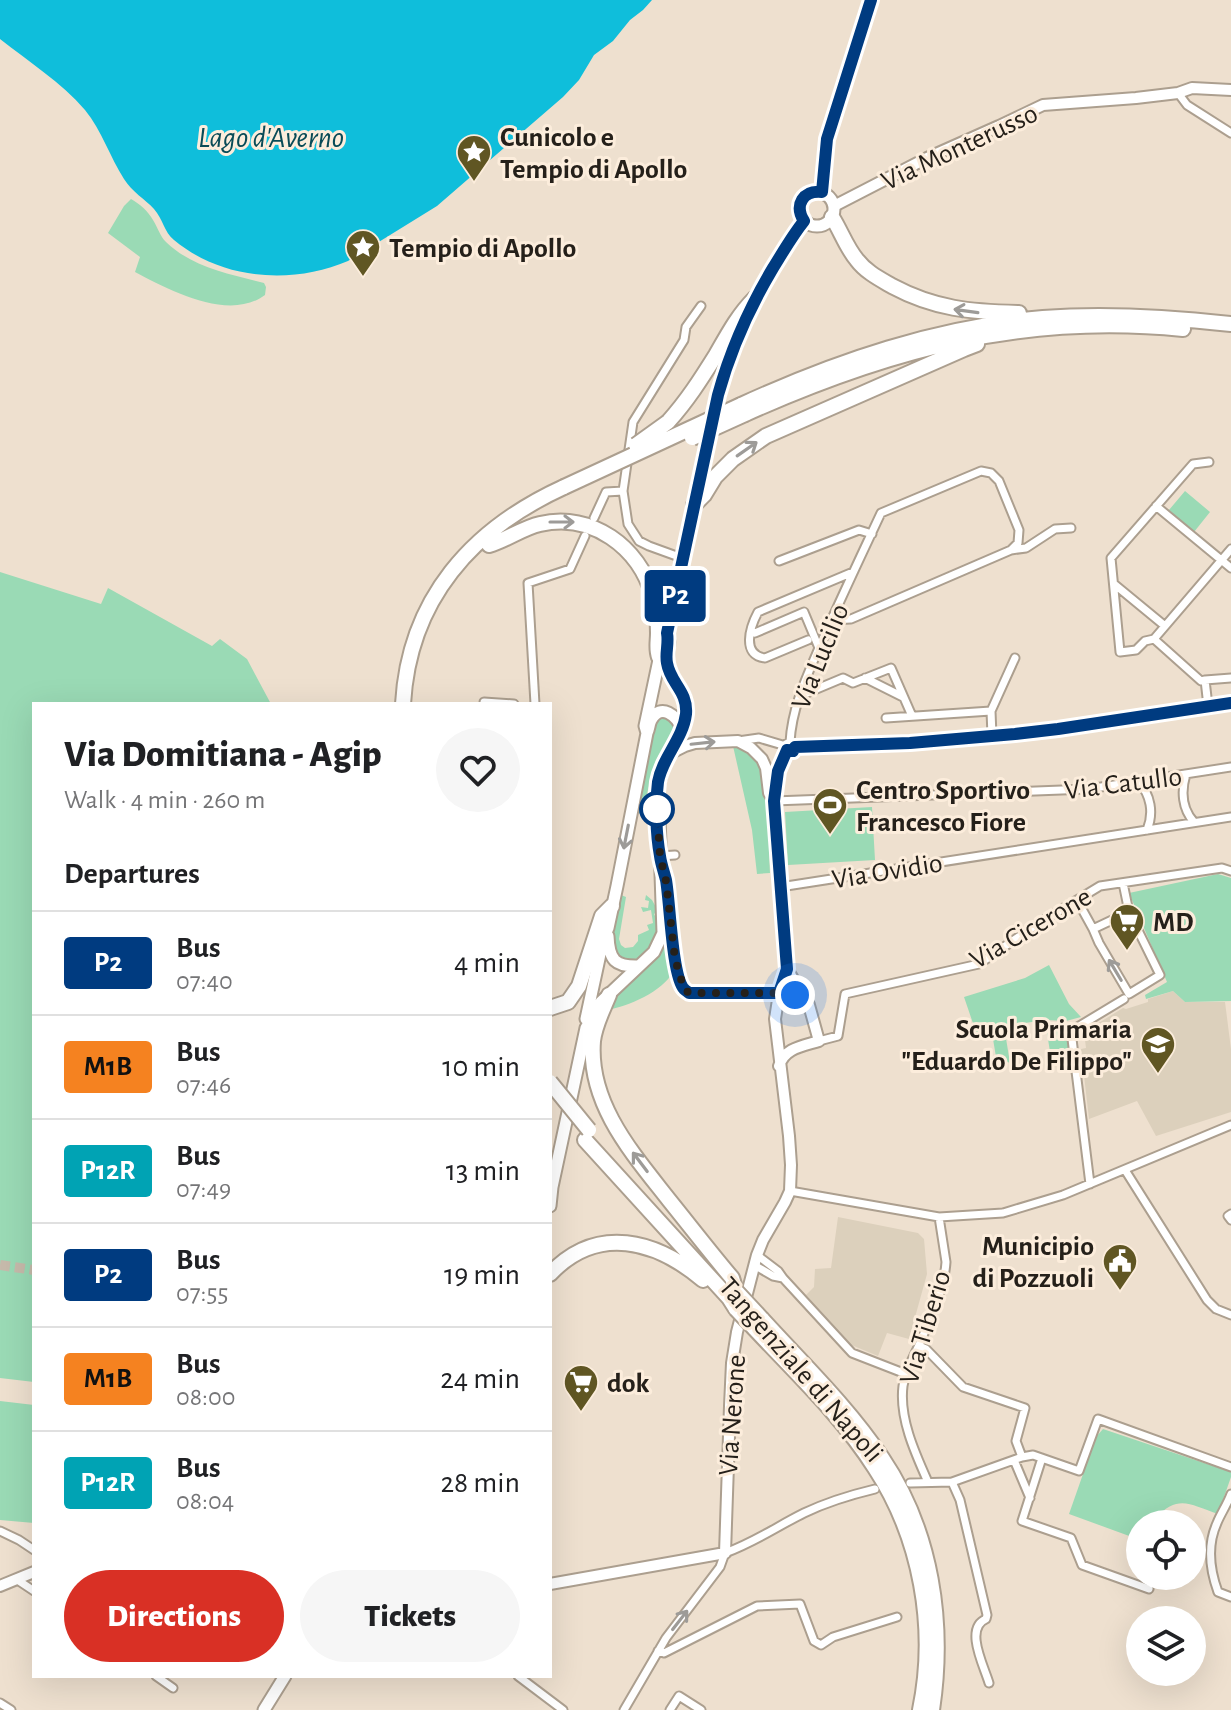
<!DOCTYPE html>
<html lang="en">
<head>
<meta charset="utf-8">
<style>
  :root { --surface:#fff; --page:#f6f6f6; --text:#202124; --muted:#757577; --line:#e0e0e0; --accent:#d93025 }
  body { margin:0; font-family:"Alegreya Sans",sans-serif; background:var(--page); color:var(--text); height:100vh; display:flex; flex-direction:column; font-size:30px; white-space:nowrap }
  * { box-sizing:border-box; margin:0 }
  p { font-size:26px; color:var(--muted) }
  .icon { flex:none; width:44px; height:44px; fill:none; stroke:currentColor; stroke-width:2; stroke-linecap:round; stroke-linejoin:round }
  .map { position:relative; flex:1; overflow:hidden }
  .side { position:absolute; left:32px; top:702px; width:520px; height:976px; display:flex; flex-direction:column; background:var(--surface); border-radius:0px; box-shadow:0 8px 32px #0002 }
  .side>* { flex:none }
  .badge { padding:0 16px; border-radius:6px; font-size:28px; line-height:52px }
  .tools { position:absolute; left:1126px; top:1510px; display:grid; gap:16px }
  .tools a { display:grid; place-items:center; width:80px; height:80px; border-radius:50%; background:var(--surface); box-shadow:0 8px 32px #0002; font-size:40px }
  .you { position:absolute; width:40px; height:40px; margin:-20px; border:6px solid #fff; border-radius:50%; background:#1a73e8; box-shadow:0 0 0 12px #1a73e833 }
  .map>.badge { position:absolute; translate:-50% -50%; box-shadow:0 0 0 4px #fff }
  h2 { padding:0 32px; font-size:30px; line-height:72px }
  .round { display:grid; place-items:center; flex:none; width:84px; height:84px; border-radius:42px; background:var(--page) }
  .summary { display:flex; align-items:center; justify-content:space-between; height:136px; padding:0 32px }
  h1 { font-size:38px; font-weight:800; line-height:60px }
  .action { display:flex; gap:16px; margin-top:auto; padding:16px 32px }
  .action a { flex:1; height:92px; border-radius:48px; background:var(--accent); color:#fff; font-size:32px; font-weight:800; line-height:92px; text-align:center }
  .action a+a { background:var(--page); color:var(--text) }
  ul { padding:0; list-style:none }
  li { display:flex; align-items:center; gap:24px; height:104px; padding:0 32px; border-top:2px solid var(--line) }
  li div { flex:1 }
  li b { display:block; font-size:30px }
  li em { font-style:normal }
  li .badge { min-width:88px; font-weight:700; text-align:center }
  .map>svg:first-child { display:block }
  .education { fill:#dcd0bc }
  .green { fill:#9adab5 }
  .water { fill:#0fbedb }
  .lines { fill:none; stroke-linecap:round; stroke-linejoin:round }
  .secondary-tunnel { stroke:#c6baab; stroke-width:10; stroke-dasharray:10 5; stroke-linecap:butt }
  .street-casing { stroke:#ac9f8f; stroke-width:11 }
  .secondary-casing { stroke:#ac9f8f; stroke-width:14 }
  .primary-casing { stroke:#ac9f8f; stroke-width:15 }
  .highway-casing { stroke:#ac9f8f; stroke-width:18 }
  .street { stroke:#fff; stroke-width:7 }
  .secondary { stroke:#fff; stroke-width:10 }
  .primary { stroke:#fff; stroke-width:11 }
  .highway { stroke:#fff; stroke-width:14 }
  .highway-bridge-casing { stroke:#ac9f8f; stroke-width:18; stroke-linecap:butt }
  .highway-bridge { stroke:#fff; stroke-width:14 }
  .oneway { stroke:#9d9b98 }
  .line-casing { stroke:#fff; stroke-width:18 }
  .line { stroke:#003b80; stroke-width:12 }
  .walk { stroke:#25201a; stroke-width:8; stroke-dasharray:0 14.4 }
  .stop-dot { fill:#fff; stroke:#003b80; stroke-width:4 }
  .labels { text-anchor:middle; stroke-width:6; stroke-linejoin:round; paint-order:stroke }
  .poi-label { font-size:28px; font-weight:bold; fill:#25201a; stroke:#fceddc; text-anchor:start }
  .street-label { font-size:28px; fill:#25201a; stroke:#fceddc }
  .water-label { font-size:30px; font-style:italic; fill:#094b57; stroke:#fceddc }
</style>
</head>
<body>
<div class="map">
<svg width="1231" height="1710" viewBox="0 0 1231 1710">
  <rect width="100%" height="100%" fill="#eee0cf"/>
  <path class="education" d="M1173,991L1185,1002H1225L1231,1049V1112L1156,1136L1137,1101L1089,1119L1081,1049L1086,1048L1084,1032L1123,1008L1126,1009L1148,1002V999Z
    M838,1217L918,1233L924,1239L927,1274L909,1339L887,1333L878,1356L849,1344L806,1295L814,1287L815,1269L831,1268Z"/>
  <path class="green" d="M131,199C140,204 148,211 153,220C158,228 160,236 166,242C193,268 230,274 264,283L266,287L265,295C229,322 169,290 135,272L140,257L108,233L124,206Z
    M1185,491L1210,512L1194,532L1169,510Z
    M0,572L101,604L108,588L212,646L220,639L247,659L271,704H34V1382L0,1378Z
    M663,717H668L675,726L674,731L656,760L645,801L644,814L638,813L653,728L656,722Z
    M733,746C744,748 754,752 759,763C769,781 769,849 770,873L757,874L752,830Z
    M872,807L875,860L788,865L785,812Z
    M1218,874L1231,878V1001L1185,1002L1173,991L1146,999L1145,995L1167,982L1129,893Z
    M621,895L626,897L619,939L621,945L625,948L633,947L638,941V935L649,930L647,925L653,923L651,910L643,912L641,907L648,908L649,901L645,900L646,895L652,900L658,911L654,914L655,916L658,917C658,925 657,934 653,941C642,964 614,971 613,939C612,925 618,909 621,895Z
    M666,946L668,947L673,972C662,992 629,1006 607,1010L625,985L651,963Z
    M1049,965L1069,1004L1081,1017L1066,1021L1046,1020L1004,1026L1010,1063L996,1057L992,1033L977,1035L964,997L1025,978Z
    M1046,1026L1066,1027L1070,1062L1052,1065Z
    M0,1401L34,1405V1523L0,1520Z
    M1103,1429L1231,1472V1477L1218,1514C1189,1504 1179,1494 1155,1518L1157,1524H1137L1132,1537L1069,1514L1096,1437Z"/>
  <path class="water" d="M0,0H652L643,10L630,20L613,41L594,55L579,80L563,97L437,206L348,261C292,285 222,280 174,240C164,232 163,219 154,209C145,199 132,192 124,179C110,157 102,131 85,110C61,82 29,62 0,39Z"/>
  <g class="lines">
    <path class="secondary-tunnel" d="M0,1265L34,1270"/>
    <g class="street-casing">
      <path id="street" d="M1178,93L1187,105L1231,133
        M1156,506L1231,568
        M594,518L606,492L623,491
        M1011,550L1026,548L1055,529L1071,528
        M682,558L649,546L639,541L628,524L623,491L633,422L684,340L686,327L701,306
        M779,561L859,530L872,534
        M1114,584L1165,626
        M831,620L851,619L1011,550L1018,543L1019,530L999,481L991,473L981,471L881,513C860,558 839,602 819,648C806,678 792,708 790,742L786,744L787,750L776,778L774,801L1088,789L1231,767
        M755,633L804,612L819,648
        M1154,639L1145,641L1136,650L1120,652L1111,558L1193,464L1209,462
        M808,640L765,658C741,655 750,627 758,612L853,572
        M865,678L903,697
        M1205,680L1201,681L1154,639L1231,549
        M800,696L843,678L853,683L891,668L912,716
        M484,704V702L514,704
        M535,704L528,583L570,569L585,536
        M1208,706L1205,680L1231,678
        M886,718L991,711
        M992,736L991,711L1015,658
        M738,741L759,738L786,746
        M787,750L793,751L795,747L910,743L1015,734L1058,729L1231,703
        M1186,774C1181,791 1182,809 1194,822
        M1138,781C1151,795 1154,813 1147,830
        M660,856L675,855
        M780,887L1231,817
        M1077,900L1093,929L1129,912L1123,883
        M1093,929L1099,943L1129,994L1160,975L1129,912
        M819,1041L838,1036L845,994L979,964L1039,923L1100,886L1222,868L1231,871
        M1125,1170L1207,1300L1216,1309L1231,1315
        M1090,1184L1071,1031L1124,999
        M790,1191L939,1217L1003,1213L1063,1195L1231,1125
        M1231,1214L1228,1216L1231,1220
        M754,1265L773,1276L783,1278L778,1271L757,1255
        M783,1278L852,1353L906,1374
        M919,1346L926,1349L963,1387L1025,1408L1016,1441L1022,1457
        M1042,1458L1022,1521L1071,1538L1082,1565L1149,1589
        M1014,1460L1030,1498
        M928,1482C915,1453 899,1418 903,1386C905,1371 913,1358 919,1345C930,1319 944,1291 946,1262L939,1217
        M952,1482L960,1500L987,1615L986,1619C964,1628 984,1666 989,1683
        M910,1483L952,1482L1022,1457L1033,1455L1079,1471L1098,1419L1231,1467
        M1231,1494C1227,1505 1221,1513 1217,1523C1207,1545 1210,1570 1218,1592L1231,1597
        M0,1531L19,1540L34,1550
        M16,1579L34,1591
        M658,1651L664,1653L757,1606L800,1604L814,1641L821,1645L833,1637L897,1617
        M156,1676L173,1688
        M518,1676L563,1710
        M0,1703L11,1710
        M624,1710L666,1638L720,1567L725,1553C755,1542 776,1527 804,1513C827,1502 850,1495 875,1489
        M670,1710L679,1696L701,1710"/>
    </g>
    <g class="secondary-casing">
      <path id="secondary" d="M834,206L927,158L999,126L1043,105L1136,98L1178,93L1192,88L1231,90
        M665,877C672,911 667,961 686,991L694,993C723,993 783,987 806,1000
        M779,1066C784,1048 803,1046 819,1041L809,1005L787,969
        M550,1584L725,1553L730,1406L732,1363L737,1332L757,1255L763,1240L785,1202L790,1191L791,1165L789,1136L775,1019L779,993L787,969L774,801L769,793L766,768L762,759L751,748L738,741L695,743L685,746L669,754
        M0,1586L34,1572"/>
    </g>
    <g class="primary-casing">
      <path id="primary" d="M800 209a17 17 0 1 1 34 0a17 17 0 1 1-34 0Z
        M822,192L827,139L871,0
        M647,733L645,726L663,641L667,633L718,395C730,349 749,309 773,268C783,252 792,236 804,221
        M608,936C609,960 615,967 639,966
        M586,1019L603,940L608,928L617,886L647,733C649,729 649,724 651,720C661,702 677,716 682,729
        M550,1206L552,1187L586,1028L601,1002L654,952L663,933L658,786L664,763L682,729L686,714L684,695L669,670L667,663L669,642L667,633
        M264,1710L285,1676"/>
    </g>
    <g class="highway-casing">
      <path id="highway" d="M832,217C841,231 846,247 857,260C866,272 880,279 892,286C935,309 971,312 1019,313
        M741,405C837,361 937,327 1043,318C1106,313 1168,317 1231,324
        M745,414C890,349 1024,313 1183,329
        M668,422C687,401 701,379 716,355C728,334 738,315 755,298
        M694,505L704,495L715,477L733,459L766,436L964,349L977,344
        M489,545C507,540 522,528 540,524C592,512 639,547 653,596C657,608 658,621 658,633C658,642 656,649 659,657
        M403,704C409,599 472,529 564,487
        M609,995C603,1010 595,1024 593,1041C588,1104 633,1154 669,1200C690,1226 710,1252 732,1278L736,1291
        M550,1008L568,1002L579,986L602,916L612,906
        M585,1140L729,1298L736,1309
        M550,1274C597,1224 656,1240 703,1280
        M762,1319C803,1364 848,1407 882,1458C932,1532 945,1623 932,1710
        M754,1328C796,1373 842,1416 875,1468C921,1538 937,1628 920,1710"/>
    </g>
    <use href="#street" class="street"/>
    <use href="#secondary" class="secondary"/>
    <use href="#primary" class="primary"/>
    <use href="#highway" class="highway"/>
    <g class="highway-bridge-casing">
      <path id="highway-bridge" d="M692,438L745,414
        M636,445L668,422
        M564,487L741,405
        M550,1082L589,1130
        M736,1291L762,1319
        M736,1309L754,1328"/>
    </g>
    <use href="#highway-bridge" class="highway-bridge"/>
  </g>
  <defs><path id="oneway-shaft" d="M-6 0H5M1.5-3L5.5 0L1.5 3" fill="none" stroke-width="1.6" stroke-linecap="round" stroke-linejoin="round" transform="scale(2)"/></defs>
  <g class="oneway">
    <use href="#oneway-shaft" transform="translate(966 311) rotate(-172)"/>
    <use href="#oneway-shaft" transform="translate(747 449) rotate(-35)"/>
    <use href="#oneway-shaft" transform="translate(562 522)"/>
    <use href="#oneway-shaft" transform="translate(703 743) rotate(-6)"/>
    <use href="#oneway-shaft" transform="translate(626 837) rotate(101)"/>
    <use href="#oneway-shaft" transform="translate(1115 970) rotate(-121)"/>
    <use href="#oneway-shaft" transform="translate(640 1162) rotate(-127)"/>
    <use href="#oneway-shaft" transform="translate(680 1620) rotate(-52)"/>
  </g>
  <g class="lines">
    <g class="line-casing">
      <path id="line" d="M871,0L827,139L822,192C803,190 794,205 804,221C792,236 783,252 773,268C748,310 731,348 718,395L667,633C669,644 665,653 667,663C670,683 688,691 686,714C683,739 662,758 658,782C655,805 656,834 660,856C661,864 664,872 666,880C670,902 672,976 684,989C686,991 688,992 689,993H779L787,969L774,801L778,771L787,750L793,751L795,747L910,743L1015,734L1058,729L1231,703"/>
    </g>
    <use href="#line" class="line"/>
    <path class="walk" d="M657,809L660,856L666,881L675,959L684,989L689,993H779L795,995"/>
  </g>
  <defs>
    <g id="sight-pin" transform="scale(1.8)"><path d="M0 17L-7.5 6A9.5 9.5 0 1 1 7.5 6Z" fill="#605623" stroke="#fceddc"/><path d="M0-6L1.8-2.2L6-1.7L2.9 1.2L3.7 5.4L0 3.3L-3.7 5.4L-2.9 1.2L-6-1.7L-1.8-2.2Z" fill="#fff"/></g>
    <g id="stadium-pin" transform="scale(1.8)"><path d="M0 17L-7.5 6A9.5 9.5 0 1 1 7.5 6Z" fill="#605623" stroke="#fceddc"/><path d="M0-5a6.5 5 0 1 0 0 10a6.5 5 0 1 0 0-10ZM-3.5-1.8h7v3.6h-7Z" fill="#fff"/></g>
    <g id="supermarket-pin" transform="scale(1.8)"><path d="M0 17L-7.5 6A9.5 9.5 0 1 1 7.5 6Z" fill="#605623" stroke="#fceddc"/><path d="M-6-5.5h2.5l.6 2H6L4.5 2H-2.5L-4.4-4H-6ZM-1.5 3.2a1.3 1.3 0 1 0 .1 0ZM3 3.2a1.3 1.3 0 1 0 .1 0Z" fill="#fff"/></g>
    <g id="school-pin" transform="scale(1.8)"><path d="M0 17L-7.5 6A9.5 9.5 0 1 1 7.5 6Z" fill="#605623" stroke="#fceddc"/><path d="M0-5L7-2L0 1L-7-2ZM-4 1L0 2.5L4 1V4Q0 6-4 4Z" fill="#fff"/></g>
    <g id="civic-pin" transform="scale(1.8)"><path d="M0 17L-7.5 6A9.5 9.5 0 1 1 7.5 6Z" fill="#605623" stroke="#fceddc"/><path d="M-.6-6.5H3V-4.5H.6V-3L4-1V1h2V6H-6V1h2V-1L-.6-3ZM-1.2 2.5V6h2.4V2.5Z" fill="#fff"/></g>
  </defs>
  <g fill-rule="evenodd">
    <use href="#sight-pin" x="474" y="152"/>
    <use href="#sight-pin" x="363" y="247"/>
    <use href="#stadium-pin" x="830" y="805"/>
    <use href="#supermarket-pin" x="1127" y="921"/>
    <use href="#school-pin" x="1158" y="1044"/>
    <use href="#civic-pin" x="1120" y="1261"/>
    <use href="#supermarket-pin" x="581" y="1382"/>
  </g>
  <circle class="stop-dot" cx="657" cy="809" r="16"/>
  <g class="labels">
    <g class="poi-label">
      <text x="500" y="146">Cunicolo e<tspan x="500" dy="32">Tempio di Apollo</tspan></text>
      <text x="389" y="257">Tempio di Apollo</text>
      <text x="856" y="799">Centro Sportivo<tspan x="856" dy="32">Francesco Fiore</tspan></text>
      <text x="1153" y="931">MD</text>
      <text x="1132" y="1038" text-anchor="end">Scuola Primaria<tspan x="1132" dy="32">"Eduardo De Filippo"</tspan></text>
      <text x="1094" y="1255" text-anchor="end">Municipio<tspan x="1094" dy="32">di Pozzuoli</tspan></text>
      <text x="607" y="1392">dok</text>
    </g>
    <g class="street-label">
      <text transform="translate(959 146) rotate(-25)" y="10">Via Monterusso</text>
      <text transform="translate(819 656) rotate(-68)" y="10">Via Lucilio</text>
      <text transform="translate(1123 782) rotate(-7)" y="10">Via Catullo</text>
      <text transform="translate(887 870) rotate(-9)" y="10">Via Ovidio</text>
      <text transform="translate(1030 927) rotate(-30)" y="10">Via Cicerone</text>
      <text transform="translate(924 1327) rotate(-73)" y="10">Via Tiberio</text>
      <text transform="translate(802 1369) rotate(49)" y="10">Tangenziale di Napoli</text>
      <text transform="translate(731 1415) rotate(-86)" y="10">Via Nerone</text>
    </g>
    <g class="water-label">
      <text x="271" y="147">Lago d'Averno</text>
    </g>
  </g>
</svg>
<div class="tools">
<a><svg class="icon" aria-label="locate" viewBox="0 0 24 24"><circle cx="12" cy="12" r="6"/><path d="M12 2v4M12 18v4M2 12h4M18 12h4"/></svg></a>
<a><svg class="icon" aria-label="layers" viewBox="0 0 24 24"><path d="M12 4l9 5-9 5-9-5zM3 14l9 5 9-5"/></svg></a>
</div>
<div class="you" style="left:795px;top:995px"></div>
<b class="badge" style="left:675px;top:596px;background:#003b80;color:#fff">P2</b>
<section class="side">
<div class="summary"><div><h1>Via Domitiana - Agip</h1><p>Walk · 4 min · 260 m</p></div><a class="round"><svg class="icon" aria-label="heart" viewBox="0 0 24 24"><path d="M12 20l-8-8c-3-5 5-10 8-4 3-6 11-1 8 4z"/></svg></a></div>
<h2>Departures</h2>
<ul>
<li><span class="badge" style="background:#003b80;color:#fff">P2</span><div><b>Bus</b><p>07:40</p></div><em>4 min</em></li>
<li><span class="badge" style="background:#f58220;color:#111">M1B</span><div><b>Bus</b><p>07:46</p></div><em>10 min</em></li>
<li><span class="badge" style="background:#00a3b4;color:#fff">P12R</span><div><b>Bus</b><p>07:49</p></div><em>13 min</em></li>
<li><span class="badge" style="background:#003b80;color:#fff">P2</span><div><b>Bus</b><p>07:55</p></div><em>19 min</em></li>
<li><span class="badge" style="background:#f58220;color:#111">M1B</span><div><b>Bus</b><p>08:00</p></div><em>24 min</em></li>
<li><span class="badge" style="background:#00a3b4;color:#fff">P12R</span><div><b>Bus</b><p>08:04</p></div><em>28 min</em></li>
</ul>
<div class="action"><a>Directions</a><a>Tickets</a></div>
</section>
</div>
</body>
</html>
